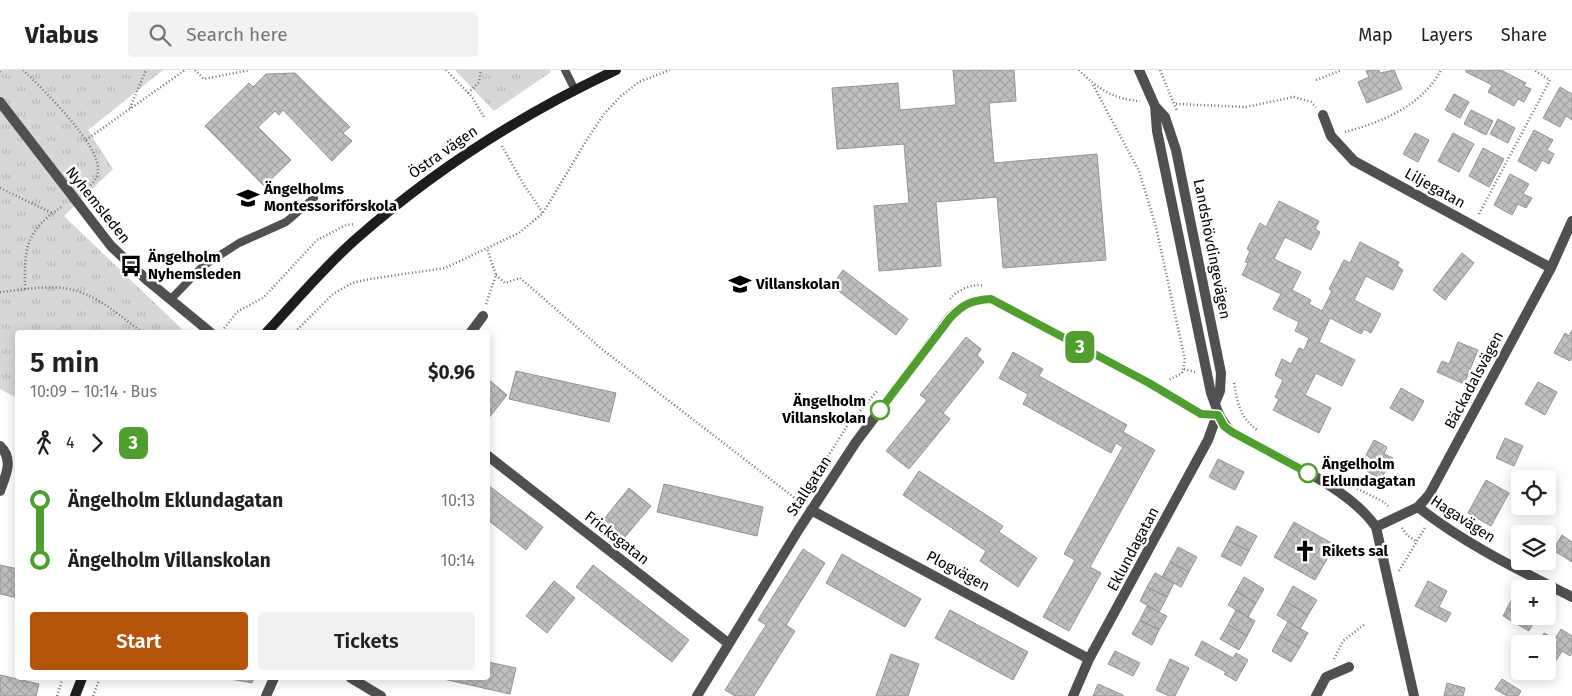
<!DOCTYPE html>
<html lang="en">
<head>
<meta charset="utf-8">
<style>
  :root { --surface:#fff; --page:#f2f2f2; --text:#202124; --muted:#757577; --line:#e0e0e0; --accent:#b45309 }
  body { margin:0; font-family:"Fira Sans",sans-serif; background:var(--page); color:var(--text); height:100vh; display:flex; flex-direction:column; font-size:19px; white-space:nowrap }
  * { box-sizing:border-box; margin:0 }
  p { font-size:16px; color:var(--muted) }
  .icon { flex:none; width:28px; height:28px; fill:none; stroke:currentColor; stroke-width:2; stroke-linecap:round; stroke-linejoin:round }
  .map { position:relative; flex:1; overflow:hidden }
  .drawer { position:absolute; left:15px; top:260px; width:475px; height:350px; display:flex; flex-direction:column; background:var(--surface); border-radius:5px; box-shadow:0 2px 12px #0003 }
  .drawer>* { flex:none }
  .badge { padding:0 10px; border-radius:8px; font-size:18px; line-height:32px }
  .fabs { position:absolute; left:1511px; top:400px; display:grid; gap:10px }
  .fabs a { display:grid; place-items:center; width:45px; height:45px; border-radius:5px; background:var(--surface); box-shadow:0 2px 12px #0003; font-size:25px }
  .map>.badge { position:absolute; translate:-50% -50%; box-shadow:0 0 0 2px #fff }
  .legs { display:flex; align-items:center; gap:8px; height:55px; padding:0 15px; font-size:16px }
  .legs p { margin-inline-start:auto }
  .headline { display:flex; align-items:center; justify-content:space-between; height:85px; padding:0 15px }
  h1 { font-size:28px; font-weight:600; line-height:38px }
  .primary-button { display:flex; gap:10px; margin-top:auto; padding:10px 15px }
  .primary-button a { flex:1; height:58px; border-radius:5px; background:var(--accent); color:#fff; font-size:20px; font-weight:600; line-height:58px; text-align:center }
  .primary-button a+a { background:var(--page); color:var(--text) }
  ul { padding:0 15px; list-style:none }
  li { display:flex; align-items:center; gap:18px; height:60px; font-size:19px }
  li i { display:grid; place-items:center; width:8px; height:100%; margin:0 6px; background:currentColor }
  li i::after { content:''; width:12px; height:12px; margin:-6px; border:4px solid; border-radius:50%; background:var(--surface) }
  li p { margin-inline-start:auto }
  li:first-child i { background:linear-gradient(#0000 50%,currentColor 0) }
  li:last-child i { background:linear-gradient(currentColor 50%,#0000 0) }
  header { display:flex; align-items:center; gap:30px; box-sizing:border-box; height:70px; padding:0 25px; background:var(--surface); border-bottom:1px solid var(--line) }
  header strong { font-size:24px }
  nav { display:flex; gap:28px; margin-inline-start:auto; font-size:18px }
  .search { width:350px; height:45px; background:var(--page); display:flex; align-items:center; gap:12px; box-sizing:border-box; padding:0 18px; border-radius:5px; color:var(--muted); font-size:19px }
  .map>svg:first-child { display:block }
  .grass { fill:url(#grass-tufts) }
  .building { fill:url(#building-cross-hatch); stroke:#949494 }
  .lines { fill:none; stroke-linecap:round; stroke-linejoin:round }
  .path { stroke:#727272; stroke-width:2.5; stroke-dasharray:1 2.5; stroke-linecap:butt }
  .lane { stroke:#505050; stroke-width:8 }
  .street { stroke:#505050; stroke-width:10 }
  .secondary { stroke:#1d1d1d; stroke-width:10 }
  .line-1-casing { stroke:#fff; stroke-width:11 }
  .line-1 { stroke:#509e2f; stroke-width:8 }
  .stop-1-dot { fill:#fff; stroke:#509e2f; stroke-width:2.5 }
  .labels { text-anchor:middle; stroke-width:5; stroke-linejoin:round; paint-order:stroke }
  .street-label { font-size:15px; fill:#000; stroke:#fff }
  .poi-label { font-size:15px; font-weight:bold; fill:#000; stroke:#fff; text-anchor:start }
  .stop-label { font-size:15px; font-weight:bold; fill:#000; stroke:#fff; text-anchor:end }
</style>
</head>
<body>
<header>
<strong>Viabus</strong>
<div class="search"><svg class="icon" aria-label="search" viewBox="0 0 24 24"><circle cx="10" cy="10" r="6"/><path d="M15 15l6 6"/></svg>Search here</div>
<nav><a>Map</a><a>Layers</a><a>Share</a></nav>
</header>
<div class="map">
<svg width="1572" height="626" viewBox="0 0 1572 626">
  <defs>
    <pattern id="grass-tufts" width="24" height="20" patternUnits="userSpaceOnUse" patternTransform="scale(1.25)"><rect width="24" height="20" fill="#d7d7d7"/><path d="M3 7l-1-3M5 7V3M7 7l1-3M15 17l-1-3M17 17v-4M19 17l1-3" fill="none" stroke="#b7b7b7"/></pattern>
    <pattern id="building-cross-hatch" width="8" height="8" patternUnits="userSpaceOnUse" patternTransform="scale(1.25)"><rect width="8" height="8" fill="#c0c0c0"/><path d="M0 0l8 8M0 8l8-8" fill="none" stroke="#a3a3a3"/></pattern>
  </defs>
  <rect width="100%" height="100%" fill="#fff"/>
  <path class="grass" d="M0,0H163L88,60L113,99L64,146L185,262H18L17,328L0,319Z
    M455,0H550L551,2L494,41Z"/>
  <path class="building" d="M953,0H1014L1016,31L989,33L994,93L1097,84L1106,190L1003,198L997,127L936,132L941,196L879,201L874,136L909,133L904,74L837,79L832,18L898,13L900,40L956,35Z
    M1369,0H1379L1380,3L1394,0L1402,19L1367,33L1358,12L1369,7L1366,1Z
    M1466,0H1501L1526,13L1524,16L1531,19L1524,32L1518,29L1514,36L1488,22L1492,15L1466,2Z
    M295,3L350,57L343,63L352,71L332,91L283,40L279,45L275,41L258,57L291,90L264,116L205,56L249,13L253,17L266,4Z
    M1560,17L1572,24V50L1566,46L1560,57L1543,48Z
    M1454,24L1469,32L1460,48L1445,40Z
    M1471,40L1493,51L1486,65L1464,54Z
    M1498,49L1515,58L1508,73L1490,64Z
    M1534,60L1553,70L1547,80L1554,84L1549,94L1542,90L1536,101L1518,91Z
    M1415,63L1429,70L1418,92L1403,84Z
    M1453,63L1474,74L1459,102L1438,91Z
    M1483,78L1504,89L1489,117L1469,106Z
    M1510,104L1529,114L1523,124L1532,128L1526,138L1518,134L1512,145L1494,135Z
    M1279,131L1319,151L1315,159L1320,162L1311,180L1285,167L1274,189L1301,202L1292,220L1311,230L1309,234L1322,241L1332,221L1329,219L1344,190L1350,193L1360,172L1399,192L1397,196L1403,200L1393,220L1366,206L1354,230L1381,244L1371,263L1364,259L1361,264L1330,248L1319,272L1355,290L1342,316L1316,303L1305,325L1331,338L1319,363L1273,340L1279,329L1275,327L1283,310L1275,305L1282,289L1291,294L1299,278L1304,280L1309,268L1295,261L1299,252L1273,239L1281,224L1242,205L1248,193L1245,192L1250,181L1247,179L1260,153L1266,157Z
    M1462,183L1474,193L1445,230L1433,220Z
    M843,200L908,249L896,265L832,216Z
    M1572,260V287L1570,291L1554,283L1565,263L1569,266Z
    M966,267L981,279L977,285L984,292L943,343L950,349L909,399L886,381L927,330L920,325Z
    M1458,272L1478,280L1464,314L1437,302L1442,291L1449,294Z
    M1013,282L1043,299L1039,306L1127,355L1123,362L1155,380L1090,497L1101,503L1069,561L1043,547L1075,490L1064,484L1123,377L1116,373L1111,383L1023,334L1028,324L999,308Z
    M516,301L616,323L609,352L509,329Z
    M488,309L507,325L488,349Z
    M1538,312L1557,322L1545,345L1525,334Z
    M1401,318L1424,331L1413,351L1390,338Z
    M1505,368L1523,376L1514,396L1496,388Z
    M1374,370L1387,377L1384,384L1393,388L1381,409L1365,400L1371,388L1366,385Z
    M1218,389L1244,402L1235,420L1209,407Z
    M919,401L1003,456L999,462L1037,488L1018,517L980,491L986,481L903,425Z
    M1486,410L1509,423L1491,456L1468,443Z
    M664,414L763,437L757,466L657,442Z
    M488,415L543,457L526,480L488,450Z
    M629,418L651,436L625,467L604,449Z
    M1294,452L1335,475L1315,510L1274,487Z
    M1237,456L1257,466L1249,481L1229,471Z
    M1562,465L1572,472V492L1553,480Z
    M1229,471L1249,481L1241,496L1221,486Z
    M1178,477L1197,487L1189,502L1170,492Z
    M803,479L825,493L786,555L795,561L754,626H735L725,620L766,555L758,550Z
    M842,484L921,529L905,557L826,513Z
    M1170,492L1189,502L1181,517L1162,507Z
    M0,495L18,499V528L0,524Z
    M593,495L689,570L672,592L576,517Z
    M1155,503L1174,513L1167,527L1147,517Z
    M1244,507L1264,519L1256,533L1236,521Z
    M554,511L575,528L547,563L526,546Z
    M1428,511L1447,521L1439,537L1451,543L1446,552L1415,536Z
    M1293,516L1317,530L1308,545L1285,531Z
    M1147,517L1167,527L1159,542L1140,531Z
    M1236,521L1256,533L1248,547L1228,535Z
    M1512,529L1520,534V546H1537L1529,561L1503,546Z
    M1285,531L1308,545L1300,559L1277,545Z
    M1147,536L1167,546L1159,560L1140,550Z
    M950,540L1028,582L1013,610L935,568Z
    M1236,540L1255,551L1247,566L1228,555Z
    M1140,550L1159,560L1152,575L1132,564Z
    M1288,552L1308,563L1300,577L1280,566Z
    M1228,555L1247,566L1239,580L1220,569Z
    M1561,559L1572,566V582L1570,586L1562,581L1554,594L1548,591V574H1538L1544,563L1555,569Z
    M1280,566L1300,577L1291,592L1272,581Z
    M1202,571L1233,588L1236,583L1248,590L1236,611L1224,604L1226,602L1195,585Z
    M1115,581L1140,593L1133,606L1108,594Z
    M891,584L919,594L908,626H876Z
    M1170,589L1189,598L1175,626H1169L1156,620Z
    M488,592L516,598L510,624L439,608H488Z
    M0,605L39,614L36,626H0Z
    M226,608H254L252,613Z
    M1502,609L1521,621L1518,626H1507L1495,619Z
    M1447,613L1465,618L1463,626H1444Z
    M1098,614L1123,625V626H1093Z"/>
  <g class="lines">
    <path class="path" d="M23,0C42,18 100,75 98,100C98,110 90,116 83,121
      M195,0L204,9L250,0
      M446,0L472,27L484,47
      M1079,0C1098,19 1113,29 1140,31
      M1160,0L1177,41
      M0,2L1,0
      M1316,10L1342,0
      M1093,15L1139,101L1156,157L1185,290L1182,303L1169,310
      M468,23L479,12L481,0
      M1176,34L1246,37L1294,27L1311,32L1316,37
      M130,38L146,0
      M1345,62C1382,52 1422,36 1441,0
      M86,70L185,0
      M502,76L524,115L543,143
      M0,118L52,143
      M1479,144L1550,10L1534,0
      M496,205L505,213L520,208L603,280L800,432
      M25,219C24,177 26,160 63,136
      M0,222C23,220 50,214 73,220C99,226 121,247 142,262
      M950,229C957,220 973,213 984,216
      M486,234L496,205L487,179
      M222,261L237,242L264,227L317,170L346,155L354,154
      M295,262L333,224L352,213L370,209L445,198L519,163L543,143L586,71L604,44L621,26L639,12L670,0
      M1184,299L1195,302
      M1234,313C1238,334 1239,346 1257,360
      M1354,417L1384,432L1390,438
      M800,431L847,356L878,320
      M1402,458L1407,465L1417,472
      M1399,501L1426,456
      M1334,589L1343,571L1365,554
      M57,626L63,608
      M93,626L100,608"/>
    <path class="lane" d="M565,0L575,20
      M170,230L203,196L239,173L286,152L314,128"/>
    <path class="street" d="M1139,0L1155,36L1165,47L1176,80L1221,303L1220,321L1215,333
      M0,32L111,176L148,211L210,262
      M1155,36L1157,61L1211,323C1217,338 1219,351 1232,362C1275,387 1348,416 1376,457L1414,626
      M1323,45L1331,66L1354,91L1551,198
      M471,262L483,246
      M0,376C14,389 6,405 0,421
      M488,386L728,573
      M1418,437C1465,474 1519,500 1572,527
      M811,440L1089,589
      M1376,457L1418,437L1429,425L1551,198L1572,151
      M351,608L381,626
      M266,626L274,608
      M697,626L799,459L856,372L950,247C963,234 972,230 991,229L1149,313L1201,344L1217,345
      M1073,626L1089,589L1208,370L1217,345
      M1316,626L1326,607L1349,597"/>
    <path class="secondary" d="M267,262C296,231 324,197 356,169C434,100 522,44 616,0
      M75,626L82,608"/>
  </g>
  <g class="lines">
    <g class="line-1-casing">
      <path id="line-1" d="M880,340L950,248C963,234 972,230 991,229L1149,313L1201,344L1218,345L1224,356L1232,362L1308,403"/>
    </g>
    <use href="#line-1" class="line-1"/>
  </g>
  <defs>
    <g id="school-bare" transform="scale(1.725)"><path d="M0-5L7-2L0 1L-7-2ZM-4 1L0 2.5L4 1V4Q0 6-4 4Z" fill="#000" stroke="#fff" stroke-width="2.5" paint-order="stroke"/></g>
    <g id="bus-bare" transform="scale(1.725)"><path d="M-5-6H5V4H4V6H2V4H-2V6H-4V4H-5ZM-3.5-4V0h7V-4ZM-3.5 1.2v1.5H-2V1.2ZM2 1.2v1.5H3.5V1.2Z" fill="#000" stroke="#fff" stroke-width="2.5" paint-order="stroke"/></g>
    <g id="church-bare" transform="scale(1.725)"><path d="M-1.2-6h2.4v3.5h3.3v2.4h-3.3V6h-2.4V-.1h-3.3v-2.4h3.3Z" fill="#000" stroke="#fff" stroke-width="2.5" paint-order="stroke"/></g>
  </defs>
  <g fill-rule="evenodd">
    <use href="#school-bare" x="248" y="128"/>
    <use href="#bus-bare" x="131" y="196"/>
    <use href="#school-bare" x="740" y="214"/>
    <use href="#church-bare" x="1305" y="481"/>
  </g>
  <g class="stop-1-dot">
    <circle cx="880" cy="340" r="9"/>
    <circle cx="1308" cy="403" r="9"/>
  </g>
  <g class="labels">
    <g class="street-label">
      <text transform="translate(443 82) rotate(-35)" y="5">Östra vägen</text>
      <text transform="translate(1435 118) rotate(29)" y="5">Liljegatan</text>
      <text transform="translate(98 135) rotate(51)" y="5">Nyhemsleden</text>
      <text transform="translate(1212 179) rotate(79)" y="5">Landshövdingevägen</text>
      <text transform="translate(1474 310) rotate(-62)" y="5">Bäckadalsvägen</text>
      <text transform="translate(809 416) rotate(-57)" y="5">Stallgatan</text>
      <text transform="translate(1463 449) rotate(33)" y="5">Hagavägen</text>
      <text transform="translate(617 468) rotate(38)" y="5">Fricksgatan</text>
      <text transform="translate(1133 479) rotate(-62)" y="5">Eklundagatan</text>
      <text transform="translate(958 501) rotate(28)" y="5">Plogvägen</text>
    </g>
    <g class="poi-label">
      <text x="264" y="124">Ängelholms<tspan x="264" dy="17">Montessoriförskola</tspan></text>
      <text x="148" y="192">Ängelholm<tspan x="148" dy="17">Nyhemsleden</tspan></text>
      <text x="756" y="219">Villanskolan</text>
      <text x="1322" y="486">Rikets sal</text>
    </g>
    <g class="stop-label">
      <text x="866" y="336">Ängelholm<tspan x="866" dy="17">Villanskolan</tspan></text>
      <text x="1322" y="399" text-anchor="start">Ängelholm<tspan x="1322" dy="17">Eklundagatan</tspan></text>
    </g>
  </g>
</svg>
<div class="fabs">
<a><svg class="icon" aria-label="locate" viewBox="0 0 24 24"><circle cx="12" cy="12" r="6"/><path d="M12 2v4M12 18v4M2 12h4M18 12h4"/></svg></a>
<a><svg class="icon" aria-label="layers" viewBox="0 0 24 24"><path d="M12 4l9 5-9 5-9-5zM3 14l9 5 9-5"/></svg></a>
<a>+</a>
<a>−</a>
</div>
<b class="badge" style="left:1080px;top:277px;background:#509e2f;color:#fff">3</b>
<section class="drawer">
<div class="headline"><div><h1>5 min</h1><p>10:09 – 10:14 · Bus</p></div><b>$0.96</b></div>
<div class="legs"><svg class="icon" aria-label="walk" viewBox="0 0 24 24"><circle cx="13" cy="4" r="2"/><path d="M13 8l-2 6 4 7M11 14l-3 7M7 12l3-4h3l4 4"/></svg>4<svg class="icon" aria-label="forward" viewBox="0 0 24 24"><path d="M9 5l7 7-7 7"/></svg><b class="badge" style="background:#509e2f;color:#fff">3</b></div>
<ul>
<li><i style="color:#509e2f"></i><b>Ängelholm Eklundagatan</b><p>10:13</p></li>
<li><i style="color:#509e2f"></i><b>Ängelholm Villanskolan</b><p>10:14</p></li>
</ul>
<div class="primary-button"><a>Start</a><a>Tickets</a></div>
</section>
</div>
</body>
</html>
